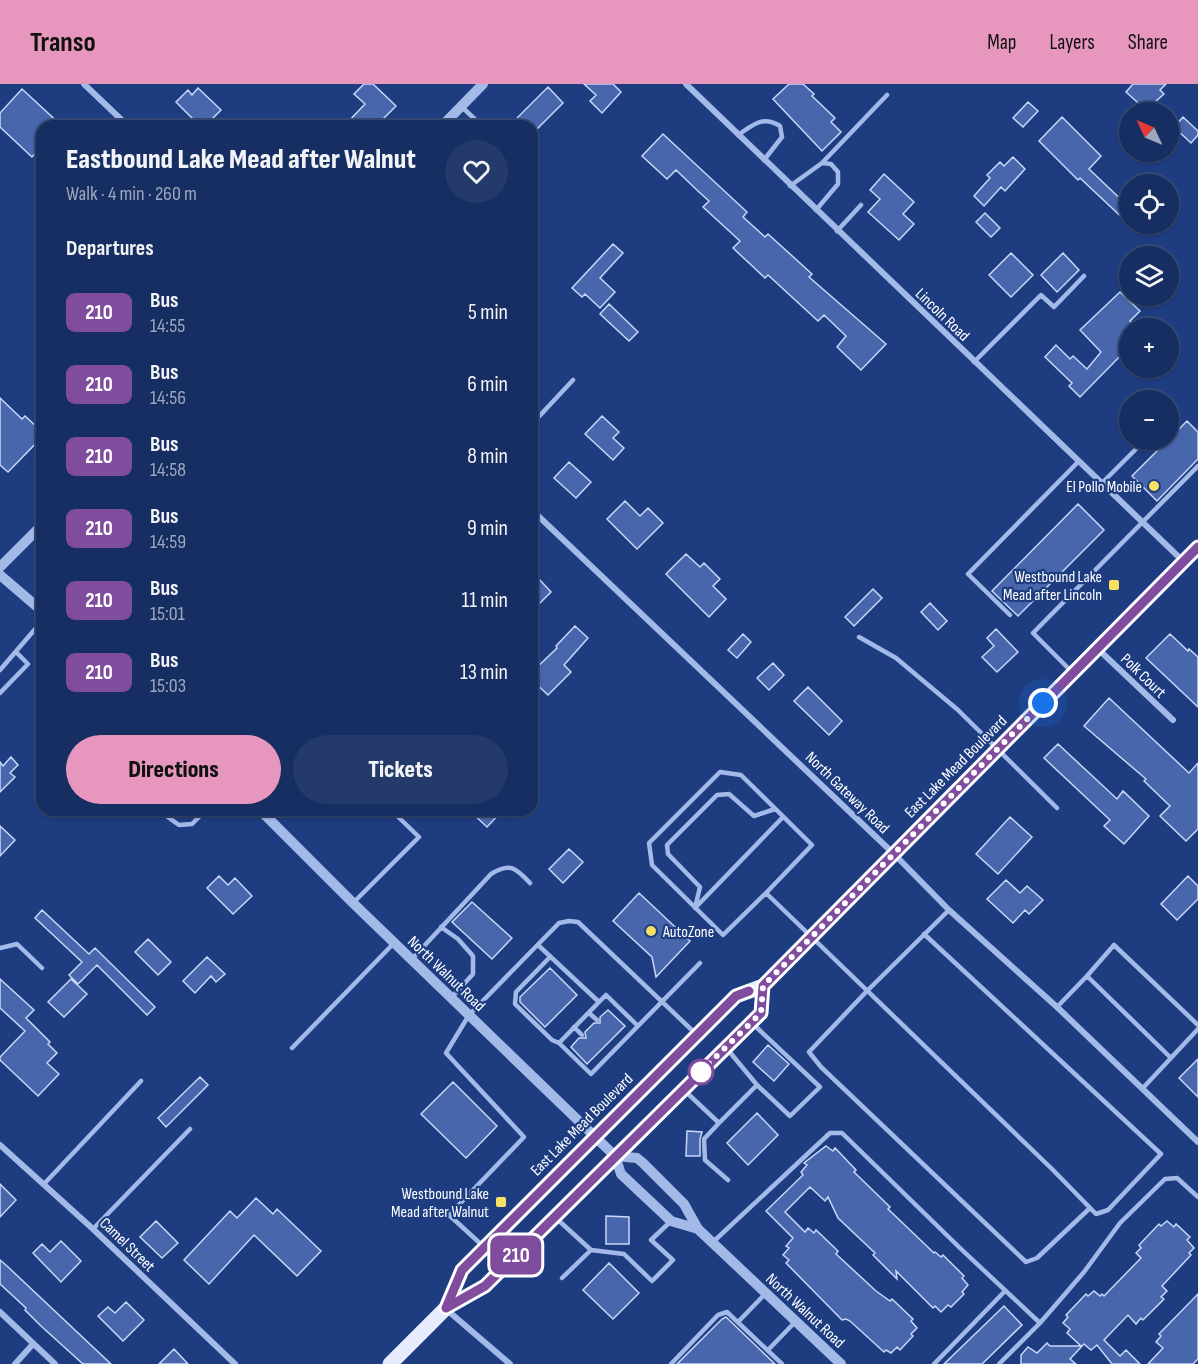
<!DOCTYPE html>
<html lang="en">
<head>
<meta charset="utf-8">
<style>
  :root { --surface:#162e61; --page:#233a6a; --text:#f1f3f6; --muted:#9ea8bd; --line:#354a76; --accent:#e797bd }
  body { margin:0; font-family:"Sofia Sans Condensed",sans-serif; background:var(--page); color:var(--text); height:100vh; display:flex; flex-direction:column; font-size:22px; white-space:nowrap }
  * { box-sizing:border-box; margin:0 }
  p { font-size:20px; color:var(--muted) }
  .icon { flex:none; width:33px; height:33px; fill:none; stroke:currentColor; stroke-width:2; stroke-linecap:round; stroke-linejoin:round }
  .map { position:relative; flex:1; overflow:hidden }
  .panel { position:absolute; left:36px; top:36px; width:502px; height:696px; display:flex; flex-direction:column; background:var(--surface); border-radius:18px; box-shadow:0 2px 4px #0004,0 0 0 2px var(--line) }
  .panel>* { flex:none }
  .badge { padding:0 12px; border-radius:9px; font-size:21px; line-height:39px }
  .needle { width:39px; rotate:314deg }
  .fabs { position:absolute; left:1119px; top:18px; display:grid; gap:12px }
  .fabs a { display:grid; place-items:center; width:60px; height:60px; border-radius:50%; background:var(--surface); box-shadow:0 2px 4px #0004,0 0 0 2px var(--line); font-size:30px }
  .you { position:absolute; width:30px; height:30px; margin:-15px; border:4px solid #fff; border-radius:50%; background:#1a73e8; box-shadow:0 0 0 9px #1a73e833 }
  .map>.badge { position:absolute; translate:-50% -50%; box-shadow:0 0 0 3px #fff }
  h2 { padding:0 30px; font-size:22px; line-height:54px }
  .round { display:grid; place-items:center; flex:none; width:63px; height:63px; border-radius:32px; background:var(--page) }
  .overview { display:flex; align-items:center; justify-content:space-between; height:102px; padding:0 30px }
  h1 { font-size:28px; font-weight:800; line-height:45px }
  .primary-button { display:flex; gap:12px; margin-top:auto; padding:12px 30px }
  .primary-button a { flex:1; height:69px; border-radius:36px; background:var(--accent); color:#111; font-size:24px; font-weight:800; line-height:69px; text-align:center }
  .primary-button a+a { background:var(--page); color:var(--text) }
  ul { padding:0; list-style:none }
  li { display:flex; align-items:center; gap:18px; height:72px; padding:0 30px }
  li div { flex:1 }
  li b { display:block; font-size:22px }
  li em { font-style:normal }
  li .badge { min-width:66px; font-weight:700; text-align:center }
  header { display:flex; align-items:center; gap:36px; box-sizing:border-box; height:84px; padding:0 30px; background:var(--accent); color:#111 }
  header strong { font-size:28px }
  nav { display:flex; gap:33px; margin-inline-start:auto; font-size:21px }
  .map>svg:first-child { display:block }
  .building { fill:#4766ab; stroke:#c8d7f7; stroke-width:1.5 }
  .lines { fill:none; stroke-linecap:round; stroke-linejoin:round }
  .service { stroke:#a3bae9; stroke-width:4.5 }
  .minor { stroke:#a3bae9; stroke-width:6 }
  .tertiary { stroke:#a3bae9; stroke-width:10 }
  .primary { stroke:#e6ecfe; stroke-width:15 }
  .line-casing { stroke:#fff; stroke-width:14 }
  .line { stroke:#804c9e; stroke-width:9 }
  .walk { stroke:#fff; stroke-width:6; stroke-dasharray:0 10.8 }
  .poi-dot { fill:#f8e063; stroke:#1e3d81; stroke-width:2 }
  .stop-dot { fill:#fff; stroke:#804c9e; stroke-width:3 }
  .labels { text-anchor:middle; stroke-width:4.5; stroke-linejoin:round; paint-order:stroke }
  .street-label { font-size:16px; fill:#fff; stroke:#1e3d81 }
  .poi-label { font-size:16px; fill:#fff; stroke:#1e3d81; text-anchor:end }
</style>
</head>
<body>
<header>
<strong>Transo</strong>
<nav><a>Map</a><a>Layers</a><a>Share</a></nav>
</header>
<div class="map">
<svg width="1198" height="1280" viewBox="0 0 1198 1280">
  <rect width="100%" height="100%" fill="#1e3d81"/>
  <path class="building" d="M364,0H373L396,22L376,42H344L365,20L354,10Z
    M584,0H613L621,8L602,29L590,17L596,11Z
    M789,0H803L814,10L812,12L835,34L831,38L841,48L822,67L773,15Z
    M1133,0H1166L1160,6L1164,10L1146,26L1126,8Z
    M548,3L563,19L532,50V42H509Z
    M198,4L221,26L205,42H200L176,18L188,6L192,11Z
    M22,5L62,42H42V62L32,73L0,43V29Z
    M1028,18L1038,27L1023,43L1013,34Z
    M1062,33L1101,72L1089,85L1130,124V141L1080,94L1078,96L1039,57Z
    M1183,33L1198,47V51L1191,59L1174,43Z
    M663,50L747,128L743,133L765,153L768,150L812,190L809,193L886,260L861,286L837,263L846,252L824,231L818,237L768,191L765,194L733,164L740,157L703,123L709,117L699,108L676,86L667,95L642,72Z
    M1013,73L1025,85L1005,107L1001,103L984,122L974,112L990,94L987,91L1000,78L1004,82Z
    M884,90L914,118L903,130L914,140L899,156L868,128L880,115L870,106Z
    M985,129L1000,144L991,153L976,138Z
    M613,160L623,169L600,194L615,208L600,224L585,210L582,213L572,204Z
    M1011,169L1033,191L1011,213L989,191Z
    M1063,169L1079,186L1057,208L1041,191Z
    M1120,208L1140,227L1130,237L1138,244H1130V262L1080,313L1069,302L1072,299L1045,273L1056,261L1070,275L1073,272L1087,285L1101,268L1080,246Z
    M609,220L638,248L629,257L600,230Z
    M0,314L22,335L25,332L39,345L36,348L42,353L8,388L0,381Z
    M602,332L619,348L613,354L624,364L613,376L585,350Z
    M1187,337L1198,348V375L1157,417L1132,392Z
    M569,378L591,398L576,414L554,394Z
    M625,417L640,432L648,424L663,439L637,465L607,435Z
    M1078,420L1104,446L1018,532L992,507Z
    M686,470L700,483L704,479L720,495L713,502L726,515L709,533L666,490Z
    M539,495L551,508L532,527V502Z
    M873,505L882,514L854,542L845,533Z
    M930,519L947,537L938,546L921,528Z
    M575,542L588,554L564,581L571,588L548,611L532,596V588L557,564L556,562Z
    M996,545L1018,568L997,588L982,573L994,562L987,554Z
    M743,550L751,558L737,574L728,566Z
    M1170,550L1188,567L1189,565L1198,573V623L1146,574Z
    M773,579L784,591L769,606L757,594Z
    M808,603L842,637L829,651L794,617Z
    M1109,614L1189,689L1198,679V745L1186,757L1160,732L1170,722L1144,697L1146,695L1084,642Z
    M1058,660L1117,715L1123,707L1149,732L1124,760L1104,742L1110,736L1044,674Z
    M11,673L18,681L10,689L15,693L0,708V678L3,682Z
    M469,726H503L487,743Z
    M1010,733L1032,753L998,790L976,770Z
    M0,742L15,756L0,772Z
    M569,765L583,778L563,799L549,785Z
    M219,792L228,801L235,794L252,812L233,830L207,804Z
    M1188,792L1198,802V815L1177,836L1161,820Z
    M1006,796L1020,809L1027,802L1043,816L1029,830L1025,826L1013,839L987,815Z
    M639,809L690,857L656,893L652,873L613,837Z
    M472,818L512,854L492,875L452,838Z
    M42,826L89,870L95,864L155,923L147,931L97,881L78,900L69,891L82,878L35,834Z
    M148,855L171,878L158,891L135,868Z
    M207,873L225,890L216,898L211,892L195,909L183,897Z
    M550,884L577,911L545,943L520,918V913Z
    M0,895L34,926L26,934L50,958L48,960L57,969L47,979L59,990L38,1012L0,976V973L25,947L0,924Z
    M71,895L87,910L64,933L48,918Z
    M608,926L625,942L587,980L571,963L579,954H586L585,948L594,939H600V933Z
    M768,961L789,980L774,997L753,978Z
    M1198,975V1013L1179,994Z
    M200,993L208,1001L166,1043L158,1034Z
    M453,998L497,1042L466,1074L421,1030Z
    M757,1029L778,1051L748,1081L727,1059Z
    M687,1047L702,1048L700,1055V1072H686Z
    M826,1062L833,1067L835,1064L838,1067L856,1086L854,1088L890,1123L888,1125L934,1169L935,1168L941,1173L943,1171L964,1192L962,1194L968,1201L962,1208L964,1210L951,1223L948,1221L941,1228L935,1222L933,1224L896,1187L897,1195L873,1171L875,1169L838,1134L828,1113L825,1117L810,1103L785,1128L805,1148L808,1144L814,1149L816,1146L838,1167L836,1170L876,1207L890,1217L892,1215L913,1235L911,1237L917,1244L911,1250L913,1252L900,1266L897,1263L891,1269L886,1266L884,1268L850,1237L846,1235L842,1236L786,1179L789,1176L783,1171L789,1164L786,1162L793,1154L766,1127L803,1091L801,1088L807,1081L804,1079Z
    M0,1100L16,1116L0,1133Z
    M256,1114L273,1130L277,1125L321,1167L297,1192L254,1151L209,1200L184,1176L230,1127L237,1134Z
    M606,1132L629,1133V1160H606Z
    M156,1137L178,1159L162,1174L140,1153Z
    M1167,1137L1174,1143L1176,1140L1190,1153L1187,1156L1194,1164L1189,1169L1191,1171L1162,1202L1167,1207L1161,1213L1164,1215L1143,1236L1141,1234L1136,1240L1128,1231L1104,1256L1120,1272L1126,1266L1140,1280H1112L1097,1261L1091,1266L1084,1260L1070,1275L1076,1280H1021V1271L1028,1263L1037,1269L1047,1259L1050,1262H1081L1067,1249L1070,1245L1063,1239L1068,1233L1066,1231L1086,1210L1088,1212L1094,1207L1100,1212L1102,1210L1104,1212L1141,1174L1136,1169L1141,1164L1139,1161L1159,1140L1161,1142Z
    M61,1157L81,1177L61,1198L33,1169L42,1160L50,1168Z
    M0,1176L7,1182L111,1280H83L41,1242L25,1226L26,1224L0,1200Z
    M609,1179L639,1209L613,1235L583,1206Z
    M1198,1210V1275L1193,1280H1148L1163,1264L1156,1258L1161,1252L1159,1250Z
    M126,1218L144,1236L123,1257L98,1232L108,1223L115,1229Z
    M1004,1222L1022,1241L982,1280H944Z
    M726,1233L775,1280H677L722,1235Z
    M174,1265L188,1280H159Z"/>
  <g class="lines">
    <path class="service" d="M462,23L482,42
      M738,51C753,41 762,31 780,42L782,53L764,76
      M822,79L887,11
      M790,102L822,79L831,80L838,88V100L816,126
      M837,147L861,121
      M974,278L1041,211L1054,223L1084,192
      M532,340L573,296
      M1102,399L1145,356
      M1010,531L968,490L1079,377
      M859,553L896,574L958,626L1057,724
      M0,586L42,537
      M1071,587L1033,549L1198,382
      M0,609L28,580L16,568
      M158,726L179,741L192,740L206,726
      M267,733L273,726
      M766,809L812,761L741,691L720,688L649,759L652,781L723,851L766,809L1052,1085L1096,1130L1108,1126L1161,1070L924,850
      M353,819L419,753L391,726
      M695,824L700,803L668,770L667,761L717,711L729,710L754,732L775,725
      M695,824L783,733
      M949,826L866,908L809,968L821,983L1026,1178L1037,1174L1090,1124
      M441,843L458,855L473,872V890L452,913
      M538,861L599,918L606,911L638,942L591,990L559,959L599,918
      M0,864L17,860L42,884
      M550,873L516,908L515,920L552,956L559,959
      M412,875L491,790C510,778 516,784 530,799
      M1057,923L1087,892
      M589,929L597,936
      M638,942L700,879
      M574,943L582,951
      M292,964L394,859
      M728,966L757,1001
      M1171,974L1087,892L1114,861L1198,941
      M1142,1005L1198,945
      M685,1007L719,1039L704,1055L705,1076L728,1096
      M719,1039L757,1001L790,1032L820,1003L754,941
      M44,1100L141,997
      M557,1135L591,1166L562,1194
      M93,1145L190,1045
      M713,1158L830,1049H842L961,1165L1040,1239
      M483,1162L449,1131L524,1053L446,969L469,931L559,839L569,837L578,838L695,949
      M591,1166L624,1170L652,1197L673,1176L651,1156L670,1138
      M738,1238L765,1210
      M768,1266L796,1237
      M671,1280L718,1231L727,1228L782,1280
      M934,1280L1005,1207
      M999,1280L1040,1239L1084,1188L1120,1139L1165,1095L1177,1094L1198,1113"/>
    <path class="minor" d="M84,0L128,42
      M686,0L1183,477
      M532,426L894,770L949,826L1057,923L1198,1058
      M1098,565L1173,636
      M0,1061L93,1145L235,1280
      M447,1226L510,1280
      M0,1228L55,1280
      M15,1280L33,1260"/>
    <path class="tertiary" d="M442,42L483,0
      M0,483L42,441
      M0,491L42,527
      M260,726L353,819L615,1072L621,1090L671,1137L698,1145
      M615,1072L637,1074L643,1079L684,1120L698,1145L841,1280"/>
    <path class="primary" d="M446,1224L462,1186L736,912L763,902L1198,463
      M390,1280L446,1224L485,1202L761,929L763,902"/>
  </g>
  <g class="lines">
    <g class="line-casing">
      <path id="line" d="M749,907L736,912L462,1186L446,1224L485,1202L761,929L763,902L1198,463"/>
    </g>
    <use href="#line" class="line"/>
    <path class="walk" d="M701,988L697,991L761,929L763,902L1043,619"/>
  </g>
  <g class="poi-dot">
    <circle cx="1154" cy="402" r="6"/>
    <rect x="1108" y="495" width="12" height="12" rx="3"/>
    <circle cx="651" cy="847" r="6"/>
    <rect x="495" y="1112" width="12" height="12" rx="3"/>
  </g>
  <circle class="stop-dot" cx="701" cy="988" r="12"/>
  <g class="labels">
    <g class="street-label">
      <text transform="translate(943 230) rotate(44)" y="6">Lincoln Road</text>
      <text transform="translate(1144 591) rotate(44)" y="6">Polk Court</text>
      <text transform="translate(955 682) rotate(-45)" y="6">East Lake Mead Boulevard</text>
      <text transform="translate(848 708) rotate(44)" y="6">North Gateway Road</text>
      <text transform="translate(447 889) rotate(44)" y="6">North Walnut Road</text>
      <text transform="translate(581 1040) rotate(-45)" y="6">East Lake Mead Boulevard</text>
      <text transform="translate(128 1160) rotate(44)" y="6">Camel Street</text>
      <text transform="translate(806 1226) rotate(43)" y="6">North Walnut Road</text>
    </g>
    <g class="poi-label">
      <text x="1142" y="408">El Pollo Mobile</text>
      <text x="1102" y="498">Westbound Lake<tspan x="1102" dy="18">Mead after Lincoln</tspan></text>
      <text x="663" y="853" text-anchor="start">AutoZone</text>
      <text x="489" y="1115">Westbound Lake<tspan x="489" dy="18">Mead after Walnut</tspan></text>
    </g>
  </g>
</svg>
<div class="fabs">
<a><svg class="needle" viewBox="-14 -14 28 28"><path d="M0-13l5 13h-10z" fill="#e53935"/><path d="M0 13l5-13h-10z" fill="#9ea8bd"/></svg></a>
<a><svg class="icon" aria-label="locate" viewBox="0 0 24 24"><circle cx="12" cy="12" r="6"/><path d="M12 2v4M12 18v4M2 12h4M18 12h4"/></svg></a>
<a><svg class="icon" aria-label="layers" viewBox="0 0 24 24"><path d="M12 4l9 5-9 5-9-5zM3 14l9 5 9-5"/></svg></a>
<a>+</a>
<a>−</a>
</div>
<div class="you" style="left:1043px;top:619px"></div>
<b class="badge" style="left:516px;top:1171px;background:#804c9e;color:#fff">210</b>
<section class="panel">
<div class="overview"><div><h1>Eastbound Lake Mead after Walnut</h1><p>Walk · 4 min · 260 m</p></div><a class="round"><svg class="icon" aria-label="heart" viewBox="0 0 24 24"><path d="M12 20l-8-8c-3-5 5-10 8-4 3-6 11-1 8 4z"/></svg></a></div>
<h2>Departures</h2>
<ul>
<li><span class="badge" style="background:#804c9e;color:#fff">210</span><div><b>Bus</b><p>14:55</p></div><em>5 min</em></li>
<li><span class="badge" style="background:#804c9e;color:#fff">210</span><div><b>Bus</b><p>14:56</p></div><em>6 min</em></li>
<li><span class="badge" style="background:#804c9e;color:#fff">210</span><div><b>Bus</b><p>14:58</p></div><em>8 min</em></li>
<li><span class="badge" style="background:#804c9e;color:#fff">210</span><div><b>Bus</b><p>14:59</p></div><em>9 min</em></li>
<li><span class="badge" style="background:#804c9e;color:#fff">210</span><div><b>Bus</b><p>15:01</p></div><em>11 min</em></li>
<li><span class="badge" style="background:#804c9e;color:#fff">210</span><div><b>Bus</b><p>15:03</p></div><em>13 min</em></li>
</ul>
<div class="primary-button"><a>Directions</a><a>Tickets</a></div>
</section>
</div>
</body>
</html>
